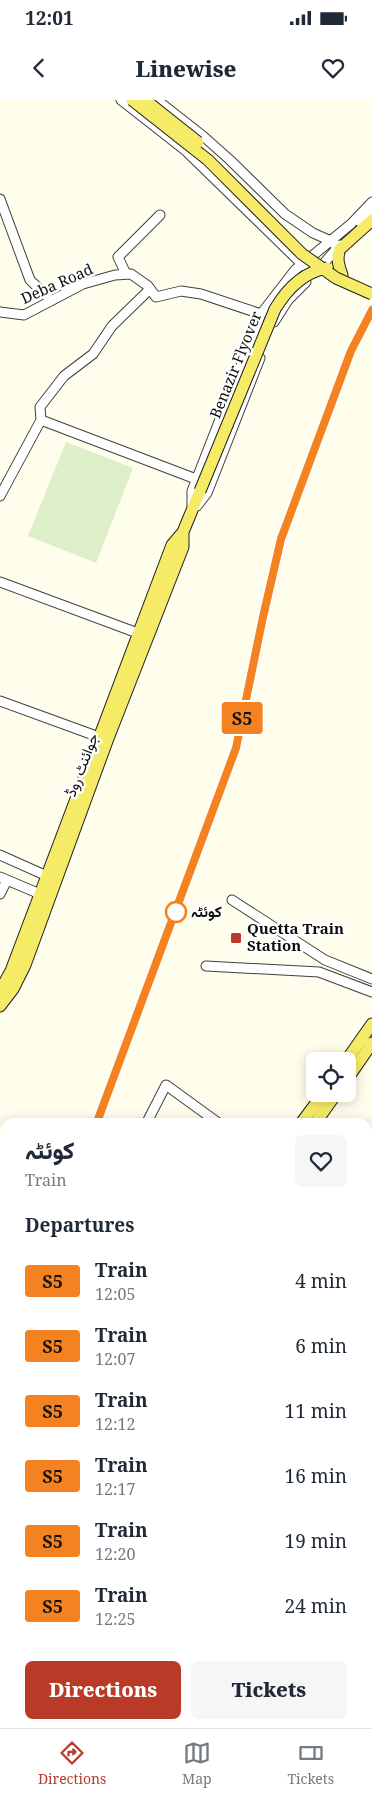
<!DOCTYPE html>
<html lang="en">
<head>
<meta charset="utf-8">
<style>
  :root { --surface:#fff; --page:#f6f6f7; --text:#1f2937; --muted:#747a83; --line:#e0e1e3; --accent:#ba3a28 }
  body { margin:0; font-family:"Noto Serif",Vazirmatn,serif; background:var(--page); color:var(--text); height:100vh; display:flex; flex-direction:column; font-size:19px; white-space:nowrap }
  * { box-sizing:border-box; margin:0 }
  p { font-size:16px; color:var(--muted) }
  .icon { flex:none; width:28px; height:28px; fill:none; stroke:currentColor; stroke-width:2; stroke-linecap:round; stroke-linejoin:round }
  .map { position:relative; flex:1; overflow:hidden }
  .sheet { position:absolute; left:0px; top:1018px; width:372px; height:611px; display:flex; flex-direction:column; background:var(--surface); border-radius:15px 15px 0 0; box-shadow:0 2px 12px #0003 }
  .sheet>* { flex:none }
  .badge { padding:0 10px; border-radius:4px; font-size:18px; line-height:32px }
  .fabs { position:absolute; left:306px; top:952px; display:grid; gap:10px }
  .fabs a { display:grid; place-items:center; width:50px; height:50px; border-radius:8px; background:var(--surface); box-shadow:0 2px 12px #0003; font-size:25px }
  .map>.badge { position:absolute; translate:-50% -50%; box-shadow:0 0 0 2px #fff }
  h2 { padding:0 25px; font-size:19px; line-height:45px }
  .round { display:grid; place-items:center; flex:none; width:52px; height:52px; border-radius:8px; background:var(--page) }
  .head { display:flex; align-items:center; justify-content:space-between; height:85px; padding:0 25px }
  h1 { font-size:24px; font-weight:800; line-height:38px }
  .cta { display:flex; gap:10px; margin-top:auto; padding:10px 25px }
  .cta a { flex:1; height:58px; border-radius:8px; background:var(--accent); color:#fff; font-size:20px; font-weight:800; line-height:58px; text-align:center }
  .cta a+a { background:var(--page); color:var(--text) }
  ul { padding:0; list-style:none }
  li { display:flex; align-items:center; gap:15px; height:65px; padding:0 25px }
  li div { flex:1 }
  li b { display:block; font-size:19px }
  li em { font-style:normal }
  li .badge { min-width:55px; font-weight:700; text-align:center }
  .status { display:flex; justify-content:space-between; align-items:center; height:35px; padding:0 25px; background:var(--surface); direction:ltr }
  .status svg { height:14px; fill:currentColor }
  header { display:flex; justify-content:space-between; align-items:center; height:65px; padding:0 25px; background:var(--surface); font-size:22px; font-weight:800 }
  .tabs { display:flex; justify-content:space-around; align-items:center; height:70px; border-top:1px solid var(--line); background:var(--surface); font-size:14px; color:var(--muted) }
  .tabs a { display:grid; justify-items:center; gap:2px }
  .tabs .active { color:var(--accent) }
  .map>svg:first-child { display:block }
  .pitch { fill:#dcefc9 }
  .lines { fill:none; stroke-linecap:round; stroke-linejoin:round }
  .minor-casing { stroke:#404040; stroke-width:11 }
  .major-casing { stroke:#1e1e1e; stroke-width:13 }
  .minor { stroke:#fff; stroke-width:9 }
  .major { stroke:#f6eb66; stroke-width:11 }
  .rail { stroke:#ba3a28; stroke-width:2 }
  .major-bridge-casing { stroke:#1e1e1e; stroke-width:13; stroke-linecap:butt }
  .major-bridge { stroke:#f6eb66; stroke-width:11 }
  .line-casing { stroke:#fff; stroke-width:11 }
  .line { stroke:#f58220; stroke-width:8 }
  .stop-dot { fill:#fff; stroke:#f58220; stroke-width:2.5 }
  .poi-dot { fill:#ba3a28; stroke:#fff; stroke-width:2 }
  .labels { text-anchor:middle; stroke-width:5; stroke-linejoin:round; paint-order:stroke }
  .street-label { font-size:15px; fill:#0d0d0d; stroke:#fff }
  .stop-label { font-size:15px; font-weight:bold; fill:#0d0d0d; stroke:#fff; text-anchor:start }
  .poi-label { font-size:15px; font-weight:bold; fill:#0d0d0d; stroke:#fff; text-anchor:start }
</style>
</head>
<body>
<div class="status"><b>12:01</b><svg viewBox="0 0 49 12"><path d="M0 12V9h3v3zM5 12V6h3v6zM10 12V3h3v9zM15 12V0h3v12zM26 1h20v11H26zM47 4h2v5h-2z"/></svg></div>
<header><svg class="icon" aria-label="back" viewBox="0 0 24 24"><path d="M15 5l-7 7 7 7"/></svg>Linewise<svg class="icon" aria-label="heart" viewBox="0 0 24 24"><path d="M12 20l-8-8c-3-5 5-10 8-4 3-6 11-1 8 4z"/></svg></header>
<div class="map">
<svg width="372" height="1628" viewBox="0 0 372 1628">
  <rect width="100%" height="100%" fill="#fffeed"/>
  <path class="pitch" d="M66,342L133,368L96,463L28,436Z"/>
  <g class="lines">
    <g class="minor-casing">
      <path id="minor" d="M121,0L186,51L306,168
        M157,0L203,36L230,60L285,114L313,133L331,141L334,144
        M0,99L30,180L51,200
        M361,123L372,112
        M317,171L340,145
        M126,174L118,157L160,115
        M0,212L24,215L83,184L115,175L131,174L148,186L156,197L181,191L201,194L261,214
        M274,222L288,200L306,182
        M41,320L196,379
        M0,396L41,320L40,307L64,276L93,254L112,226L150,189
        M197,406L207,393L260,258
        M192,407V391L261,214L295,170L351,124L372,102
        M0,482L143,535
        M0,601L99,637
        M0,755L47,776
        M0,777L40,794
        M0,794L7,780
        M232,800L325,860L372,879
        M206,866L319,872L372,892
        M147,1022L166,985L217,1022
        M368,1210L372,1213
        M368,1265L372,1268
        M368,1298L372,1301
        M368,1342L372,1348
        M368,1410L372,1413
        M368,1484L372,1466
        M368,1501L372,1503
        M368,1578L369,1579
        M265,1624L271,1628"/>
    </g>
    <g class="major-casing">
      <path id="major" d="M342,175C339,166 336,159 340,149L372,120
        M0,891L11,871L172,445L183,432L200,391
        M0,906L13,889L25,865L107,641L183,447V432
        M346,961L372,924
        M348,978L372,943
        M302,1022L323,994
        M316,1022L336,994
        M368,1067L372,1066
        M0,1457L5,1450
        M0,1471L5,1463
        M0,1491L5,1483"/>
    </g>
    <use href="#minor" class="minor"/>
    <use href="#major" class="major"/>
    <path class="rail" d="M97,1022L236,648L273,472L281,439L351,251L372,210
      M0,1281L5,1268"/>
    <g class="major-bridge-casing">
      <path id="major-bridge" d="M132,0L208,60L302,154L336,178L372,194
        M145,0L198,42
        M200,391L275,209C287,189 303,172 327,168"/>
    </g>
    <use href="#major-bridge" class="major-bridge"/>
  </g>
  <g class="lines">
    <g class="line-casing">
      <path id="line" d="M97,1022L236,648L263,517L281,439L351,251L372,210"/>
    </g>
    <use href="#line" class="line"/>
  </g>
  <circle class="stop-dot" cx="176" cy="812" r="10"/>
  <rect class="poi-dot" x="230" y="832" width="12" height="12" rx="2.5"/>
  <g class="labels">
    <g class="street-label">
      <text transform="translate(57 184) rotate(-24)" y="5">Deba Road</text>
      <text transform="translate(236 265) rotate(-68)" y="5">Benazir Flyover</text>
      <text transform="translate(82 665) rotate(-69)" y="5">جوائنٹ روڈ</text>
    </g>
    <g class="stop-label">
      <text x="191" y="817">کوئٹہ</text>
    </g>
    <g class="poi-label">
      <text x="247" y="834">Quetta Train<tspan x="247" dy="17">Station</tspan></text>
    </g>
  </g>
</svg>
<div class="fabs">
<a><svg class="icon" aria-label="locate" viewBox="0 0 24 24"><circle cx="12" cy="12" r="6"/><path d="M12 2v4M12 18v4M2 12h4M18 12h4"/></svg></a>
</div>
<b class="badge" style="left:242px;top:618px;background:#f58220;color:#111">S5</b>
<section class="sheet">
<div class="head"><div><h1>کوئٹہ</h1><p>Train</p></div><a class="round"><svg class="icon" aria-label="heart" viewBox="0 0 24 24"><path d="M12 20l-8-8c-3-5 5-10 8-4 3-6 11-1 8 4z"/></svg></a></div>
<h2>Departures</h2>
<ul>
<li><span class="badge" style="background:#f58220;color:#111">S5</span><div><b>Train</b><p>12:05</p></div><em>4 min</em></li>
<li><span class="badge" style="background:#f58220;color:#111">S5</span><div><b>Train</b><p>12:07</p></div><em>6 min</em></li>
<li><span class="badge" style="background:#f58220;color:#111">S5</span><div><b>Train</b><p>12:12</p></div><em>11 min</em></li>
<li><span class="badge" style="background:#f58220;color:#111">S5</span><div><b>Train</b><p>12:17</p></div><em>16 min</em></li>
<li><span class="badge" style="background:#f58220;color:#111">S5</span><div><b>Train</b><p>12:20</p></div><em>19 min</em></li>
<li><span class="badge" style="background:#f58220;color:#111">S5</span><div><b>Train</b><p>12:25</p></div><em>24 min</em></li>
</ul>
<div class="cta"><a>Directions</a><a>Tickets</a></div>
</section>
</div>
<nav class="tabs">
<a class="active"><svg class="icon" aria-label="directions" viewBox="0 0 24 24"><path d="M12 3l9 9-9 9-9-9zM9 14v-3h6M13 9l2 2-2 2"/></svg>Directions</a>
<a><svg class="icon" aria-label="map" viewBox="0 0 24 24"><path d="M3 6l6-2 6 2 6-2v14l-6 2-6-2-6 2zM9 4v14M15 6v14"/></svg>Map</a>
<a><svg class="icon" aria-label="tickets" viewBox="0 0 24 24"><path d="M3 7h18v10H3zM15 7v10"/></svg>Tickets</a>
</nav>
</body>
</html>
